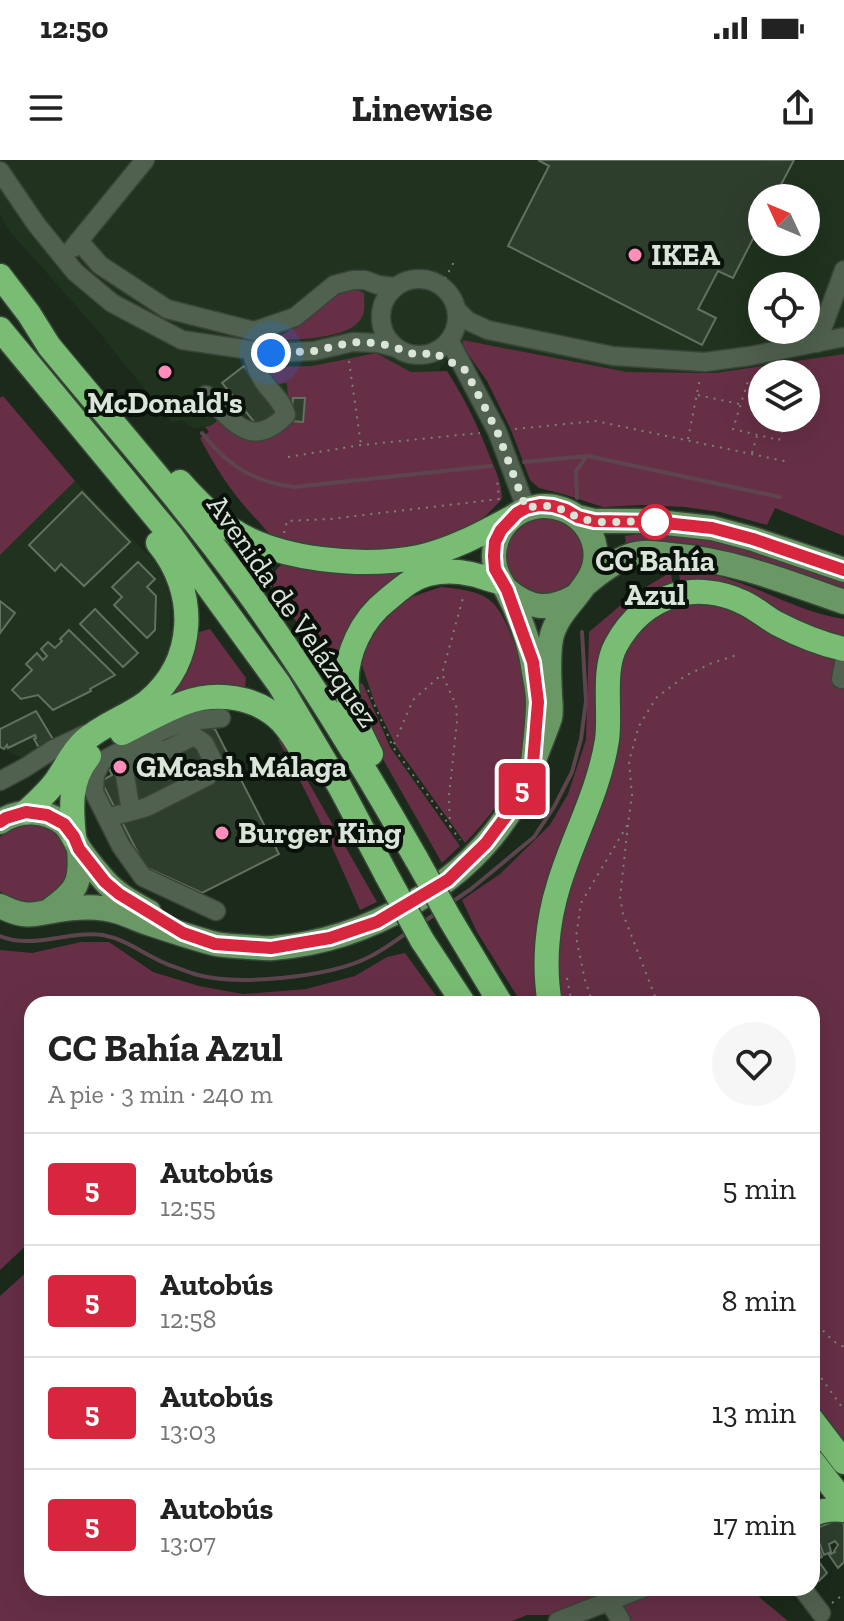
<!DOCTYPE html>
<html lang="es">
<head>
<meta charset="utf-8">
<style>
  :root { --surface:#fff; --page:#f6f6f6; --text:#222; --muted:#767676; --line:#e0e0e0 }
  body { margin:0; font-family:"Zilla Slab",serif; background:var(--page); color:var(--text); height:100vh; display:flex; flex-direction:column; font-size:30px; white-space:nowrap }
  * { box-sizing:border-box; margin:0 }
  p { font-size:26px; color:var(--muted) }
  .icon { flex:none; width:44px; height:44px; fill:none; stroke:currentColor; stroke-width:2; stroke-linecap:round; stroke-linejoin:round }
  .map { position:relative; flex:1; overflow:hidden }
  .side { position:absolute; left:24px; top:836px; width:796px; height:600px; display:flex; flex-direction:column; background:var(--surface); border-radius:24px; box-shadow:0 8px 32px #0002 }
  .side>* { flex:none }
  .badge { padding:0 16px; border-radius:6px; font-size:28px; line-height:52px }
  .needle { width:52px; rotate:314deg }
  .tools { position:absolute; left:748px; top:24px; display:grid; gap:16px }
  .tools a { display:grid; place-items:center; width:72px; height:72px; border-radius:50%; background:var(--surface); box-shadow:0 8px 32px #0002; font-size:40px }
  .you { position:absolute; width:40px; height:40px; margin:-20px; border:6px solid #fff; border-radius:50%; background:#1a73e8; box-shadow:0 0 0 12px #1a73e833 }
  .map>.badge { position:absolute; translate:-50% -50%; box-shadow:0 0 0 4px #fff }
  .round { display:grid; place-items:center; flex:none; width:84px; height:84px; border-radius:42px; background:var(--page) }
  .summary { display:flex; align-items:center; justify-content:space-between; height:136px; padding:0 24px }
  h1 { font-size:38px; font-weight:800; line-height:60px }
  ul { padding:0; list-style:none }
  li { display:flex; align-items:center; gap:24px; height:112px; padding:0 24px; border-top:2px solid var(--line) }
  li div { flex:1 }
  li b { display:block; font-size:30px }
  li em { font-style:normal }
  li .badge { min-width:88px; font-weight:700; text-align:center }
  .status { display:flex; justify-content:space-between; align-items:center; height:56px; padding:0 40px; background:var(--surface); direction:ltr }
  .status svg { height:22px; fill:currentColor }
  header { display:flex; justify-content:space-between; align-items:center; height:104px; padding:0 24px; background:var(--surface); font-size:36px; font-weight:800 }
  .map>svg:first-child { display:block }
  .built { fill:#1f331e; fill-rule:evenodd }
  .green { fill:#662f46; fill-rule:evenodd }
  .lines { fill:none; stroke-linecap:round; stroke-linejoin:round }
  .stream { stroke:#5e444e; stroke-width:4 }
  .building { fill:#2e3e2d; stroke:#61725f; stroke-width:2 }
  .minor-casing { stroke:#384538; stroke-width:21 }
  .major-casing { stroke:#384538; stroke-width:27 }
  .highway-casing { stroke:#384538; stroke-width:27 }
  .path { stroke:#778476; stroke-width:2; stroke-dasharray:2 6; stroke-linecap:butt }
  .minor { stroke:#50614f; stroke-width:18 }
  .major { stroke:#699865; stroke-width:24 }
  .highway { stroke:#79bd74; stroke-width:24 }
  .highway-bridge-casing { stroke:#384538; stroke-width:27; stroke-linecap:butt }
  .highway-bridge { stroke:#79bd74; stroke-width:24 }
  .line-casing { stroke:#fff; stroke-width:18 }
  .line { stroke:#d7263d; stroke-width:12 }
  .walk { stroke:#dae4d9; stroke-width:8; stroke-dasharray:0 14.4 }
  .poi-dot { fill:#ff8ebb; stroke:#0a110a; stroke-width:3 }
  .stop-dot { fill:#fff; stroke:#d7263d; stroke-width:4 }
  .labels { text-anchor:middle; stroke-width:8; stroke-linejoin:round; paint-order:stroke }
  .poi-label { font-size:30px; font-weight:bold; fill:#dae4d9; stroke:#0a110a; text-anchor:start }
  .stop-label { font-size:30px; font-weight:bold; fill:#dae4d9; stroke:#0a110a }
  .street-label { font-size:30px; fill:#dae4d9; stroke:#0a110a }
</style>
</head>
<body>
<div class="status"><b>12:50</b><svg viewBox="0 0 49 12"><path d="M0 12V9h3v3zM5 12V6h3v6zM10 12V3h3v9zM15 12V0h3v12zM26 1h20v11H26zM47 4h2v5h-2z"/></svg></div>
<header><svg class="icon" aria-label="menu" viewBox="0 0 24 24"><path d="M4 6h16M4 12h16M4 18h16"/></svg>Linewise<svg class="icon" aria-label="share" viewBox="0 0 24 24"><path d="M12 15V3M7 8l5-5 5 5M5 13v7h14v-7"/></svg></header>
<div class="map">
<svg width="844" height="1461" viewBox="0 0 844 1461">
  <rect width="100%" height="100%" fill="#1b2a1a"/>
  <path class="built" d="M0,0H844V194L715,213L627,212L464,180L438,211L411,212L376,193L313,206L287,207L289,265L274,275L262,278L209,272L205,267L195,269L182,260L171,262L92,164L11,73L0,55ZM762,38H806V82H762ZM762,126H806V170H762Z
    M75,321L155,402L165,421L170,438V470L174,471L166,499L151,523L143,530L141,529L139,531L141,533L131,541L21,598L0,587V395Z"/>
  <path class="green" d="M344,129L357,130L364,133C364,141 366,150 362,157C350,182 281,180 256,180L283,174L299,164Z
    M463,180L627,212L715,213L844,194V376L775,348L767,365L720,352L685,347L642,345L603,347L563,334L539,328L530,320L511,270L487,221L463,187ZM762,214H806V258H762Z
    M376,193L411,212L447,211C465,239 478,266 490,297C496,311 502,324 502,339C491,351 479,363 464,370C418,393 358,395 308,385C298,383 281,382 273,376C268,373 263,367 260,363C235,338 216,309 200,278L209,272L205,267C212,266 217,263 219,256L262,278L274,275L289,265L287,223L279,224L280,229L263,207L312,206Z
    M3,236L75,321L0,395V238Z
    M505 396a39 39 0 1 1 78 0a39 39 0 1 1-78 0Z
    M639,374H678L740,385L844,422V434L626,385L625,376Z
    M284,403C328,413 362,413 408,410L371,439L357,453L343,481L338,503L334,507L327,505L274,430C272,417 273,410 284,403Z
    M678,411C686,412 695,411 704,413C752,421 795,452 844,459V480L682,428Z
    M671,412L673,429L627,459L599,589L562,699L545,844H522L477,772L462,740L500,714L550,665L568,634L586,580L589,472L634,434Z
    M441,427C458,429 480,430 493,443C500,450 505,461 509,470C527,510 535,558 520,602C508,634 488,659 465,683L396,586L374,541L361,502L366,486L378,465L408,438Z
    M702,437L844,498V1284L812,1243V844H557L555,779L614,512L648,454Z
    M210,469L246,518L245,528L216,529L171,538L190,507L199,472Z
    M353,522L363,524L390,587L460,686L442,703L371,578Z
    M282,576L377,742L360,750C335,692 309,635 278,580Z
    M31,664C106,676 53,779 0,731V677L13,668Z
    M81,782H109L153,812L199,826L243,834L306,829L355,816L387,797L405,793L442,844H32V1080L0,1110V790L32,793Z
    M32,1107V1428H619L552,1455H527L512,1461H0V1136Z
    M661,1428H761L759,1437L788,1461H627L623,1447L627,1440Z"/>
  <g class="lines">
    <path class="stream" d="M202,273C227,305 253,322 294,327L491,306
      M524,302L588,296L780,337
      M577,338L576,311L587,296
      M452,742L471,729L534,677L554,647L572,612L581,579L586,541L582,472
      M422,763L438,752
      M0,776C33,790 68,770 103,775C130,780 149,799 175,807C183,810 190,813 198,815C240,826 328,817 367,798C382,791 395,781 408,772"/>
  </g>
  <path class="building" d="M538,0H794L774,38H762V61L733,118L718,111L698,149L716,158L702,185L508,86L549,6Z
    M244,206L282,252L260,269L222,223Z
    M293,238H305L303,262L291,261Z
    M82,332L130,382L84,426L61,404L55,411L29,385Z
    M138,402L155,419L147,427L156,436L155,470L147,478L114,445L122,437L112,427Z
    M0,441L15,453L0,473Z
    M95,449L138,493L123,507L80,464Z
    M69,470L115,515L90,529L91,531L53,550L38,535L21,539L12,530L32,510L26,504L37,493L43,500L47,496L41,489L48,482L55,488L62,481L60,479Z
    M36,551L54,581L39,588L34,579L36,578L35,575L8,588L7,585L4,589L0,587V569Z
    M206,566L215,569L279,694L202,733L145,707L101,621L112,615L107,604Z
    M840,1359L844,1365V1402L838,1408L829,1395L835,1392L834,1391L838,1385L835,1381L829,1384L831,1392L824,1395L814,1369Z
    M812,1371L822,1397L817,1399L827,1413L819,1421L812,1412Z"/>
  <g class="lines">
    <g class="minor-casing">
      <path id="minor" d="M0,11L36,64L75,112L112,143L182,180L271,193L314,191L353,182L378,183L397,188
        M79,81L100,105L167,149L254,171L295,157L334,125L353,120H365L378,125L394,127
        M73,88L145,0
        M381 157a38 38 0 1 1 76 0a38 38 0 1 1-76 0Z
        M456,149L468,161L488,170L613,196L705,202L750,196L844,177
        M449,180L497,271L526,348
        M817,183L844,110
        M206,235C233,261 251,291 286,255C283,241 271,233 264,222C257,212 254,202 251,190
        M841,519L844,503
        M0,621L26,607L52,590L86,574
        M107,658L147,647L208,616L213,601L204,583L194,576L166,590H150L123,604L131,651
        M216,751L143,717L121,686L94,632L95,615L102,601L152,575L178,564L188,561L221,558
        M802,1428L821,1453
        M609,1441L621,1461
        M558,1461L643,1428"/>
    </g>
    <g class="major-casing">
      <path id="major" d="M578,357L594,361H648L712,368L753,379L844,410
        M587,423C600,412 613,402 629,396C642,391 658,393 671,395C732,400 787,422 844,442
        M507,430C530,449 548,451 574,437
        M0,662C19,649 45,649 64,664C72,672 75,682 80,690C87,700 96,711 104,720C116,734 133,743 149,752
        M0,746C7,749 14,753 23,754C33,756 43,752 53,751C75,747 97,745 119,752C129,755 138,760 148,763C169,770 190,777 212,783C223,786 236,786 248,787C256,787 265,789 273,788C366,781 468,725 515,643C525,626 532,605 539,587C543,577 547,567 550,558C552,550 550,541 550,534C549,516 548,496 551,479C558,443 601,426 595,388C589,350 544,334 514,356C498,368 490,390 496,410C498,418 503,424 507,431C518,452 530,483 533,506C535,518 538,531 538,542C538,562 535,583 533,603
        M50,750C77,731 82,722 79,689"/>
    </g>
    <g class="highway-casing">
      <path id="highway" d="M0,116L29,154L49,186C115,266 184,344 245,428C308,514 364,607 417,700
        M0,169L172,377L279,524L340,627L387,716
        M180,322C195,339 211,355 229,368C277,401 364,408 419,397C451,390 481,374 509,359
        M122,573C142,563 163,551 184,543C216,531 257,536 282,562C290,571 297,582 303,593
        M371,594C350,554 336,522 357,478C364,463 374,450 387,440C399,430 412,418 428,414C441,411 458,411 471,414C481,416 490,420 500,422
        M26,652C37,642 48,632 56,621C66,607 71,593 84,581C103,564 127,557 147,542C197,501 198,431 158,383
        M74,677C71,648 69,620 89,596
        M450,759L501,844
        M422,780L464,844
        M550,844C543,805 547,762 559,724C574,675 599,631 607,580C611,551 602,510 616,485C629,461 649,443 675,435C696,429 721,432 740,441C753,446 764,456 776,463C797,474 821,484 844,489
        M812,1260L844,1302
        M812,1301L844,1342
        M812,1355C821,1350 833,1349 844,1350"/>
    </g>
    <path class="path" d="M441,126L455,100
      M349,201L361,285
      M762,225L748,221L733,269L779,280L787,258
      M698,235L739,244
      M515,269L596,261L789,302
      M688,279L700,218
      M752,293L757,276
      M288,297L361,285L480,273
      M284,373L287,361L330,359L499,339L497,319
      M272,409L270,424L273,433
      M318,498L329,512
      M368,530L393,587L460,680
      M394,584L413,540L441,515
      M628,665L620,737L623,754L658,844
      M450,667L449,636L457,561L456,545L442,514L464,434
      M567,818L572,844
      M593,844L585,820L576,777L581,743L628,664L632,635L629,601L639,566L656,538L685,516L712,503L740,494
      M812,1159L833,1181L844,1187
      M812,1205L844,1250
      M832,1443L844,1434"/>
    <use href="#minor" class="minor"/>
    <use href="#major" class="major"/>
    <use href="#highway" class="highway"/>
    <g class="highway-bridge-casing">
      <path id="highway-bridge" d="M417,700L450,759
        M387,716L422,780"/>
    </g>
    <use href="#highway-bridge" class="highway-bridge"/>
  </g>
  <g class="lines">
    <g class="line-casing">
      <path id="line" d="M0,662L6,658L26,652L47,655L64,664L74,677L79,689L105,722L119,734L183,773L215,784L271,788L330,778L377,762L448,720L486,683L516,643L533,603L538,542L533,502L507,430L495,409L494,396L495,382L501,370L517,353L526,348L540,345L553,346L566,350L578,357L594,361L655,362L712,368L753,379L844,410"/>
    </g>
    <use href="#line" class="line"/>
    <path class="walk" d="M271,193L314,191L353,182L378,183L397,188L409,193L421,195L433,192L465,210L468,215L497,271L526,348C562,340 563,356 592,361C612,364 635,360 655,362"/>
  </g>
  <g class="poi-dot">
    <circle cx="635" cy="95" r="8"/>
    <circle cx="165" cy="212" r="8"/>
    <circle cx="120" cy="607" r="8"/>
    <circle cx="222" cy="673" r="8"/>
  </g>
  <circle class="stop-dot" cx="655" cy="362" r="16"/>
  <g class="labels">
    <g class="poi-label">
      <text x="651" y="105">IKEA</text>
      <text x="165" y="253" text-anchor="middle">McDonald's</text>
      <text x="136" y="617">GMcash Málaga</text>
      <text x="238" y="683">Burger King</text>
    </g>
    <g class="stop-label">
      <text x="655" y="411">CC Bahía<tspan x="655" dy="34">Azul</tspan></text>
    </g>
    <g class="street-label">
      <text transform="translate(293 451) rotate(55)" y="10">Avenida de Velázquez</text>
    </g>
  </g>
</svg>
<div class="tools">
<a><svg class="needle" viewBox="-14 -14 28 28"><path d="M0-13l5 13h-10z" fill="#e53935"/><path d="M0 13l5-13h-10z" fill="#767676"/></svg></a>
<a><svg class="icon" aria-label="locate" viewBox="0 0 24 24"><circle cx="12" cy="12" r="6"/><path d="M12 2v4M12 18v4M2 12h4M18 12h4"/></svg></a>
<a><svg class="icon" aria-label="layers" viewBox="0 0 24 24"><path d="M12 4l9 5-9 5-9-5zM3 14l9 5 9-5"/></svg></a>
</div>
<div class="you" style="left:271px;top:193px"></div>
<b class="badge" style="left:522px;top:629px;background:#d7263d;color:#fff">5</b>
<section class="side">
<div class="summary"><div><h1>CC Bahía Azul</h1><p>A pie · 3 min · 240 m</p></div><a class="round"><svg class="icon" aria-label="heart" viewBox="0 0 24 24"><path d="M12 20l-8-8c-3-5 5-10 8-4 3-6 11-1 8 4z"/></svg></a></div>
<ul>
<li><span class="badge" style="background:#d7263d;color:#fff">5</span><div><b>Autobús</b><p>12:55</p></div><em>5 min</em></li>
<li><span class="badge" style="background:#d7263d;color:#fff">5</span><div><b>Autobús</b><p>12:58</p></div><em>8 min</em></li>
<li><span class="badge" style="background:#d7263d;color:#fff">5</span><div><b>Autobús</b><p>13:03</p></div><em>13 min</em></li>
<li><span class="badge" style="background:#d7263d;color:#fff">5</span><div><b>Autobús</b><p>13:07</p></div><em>17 min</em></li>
</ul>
</section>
</div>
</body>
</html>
